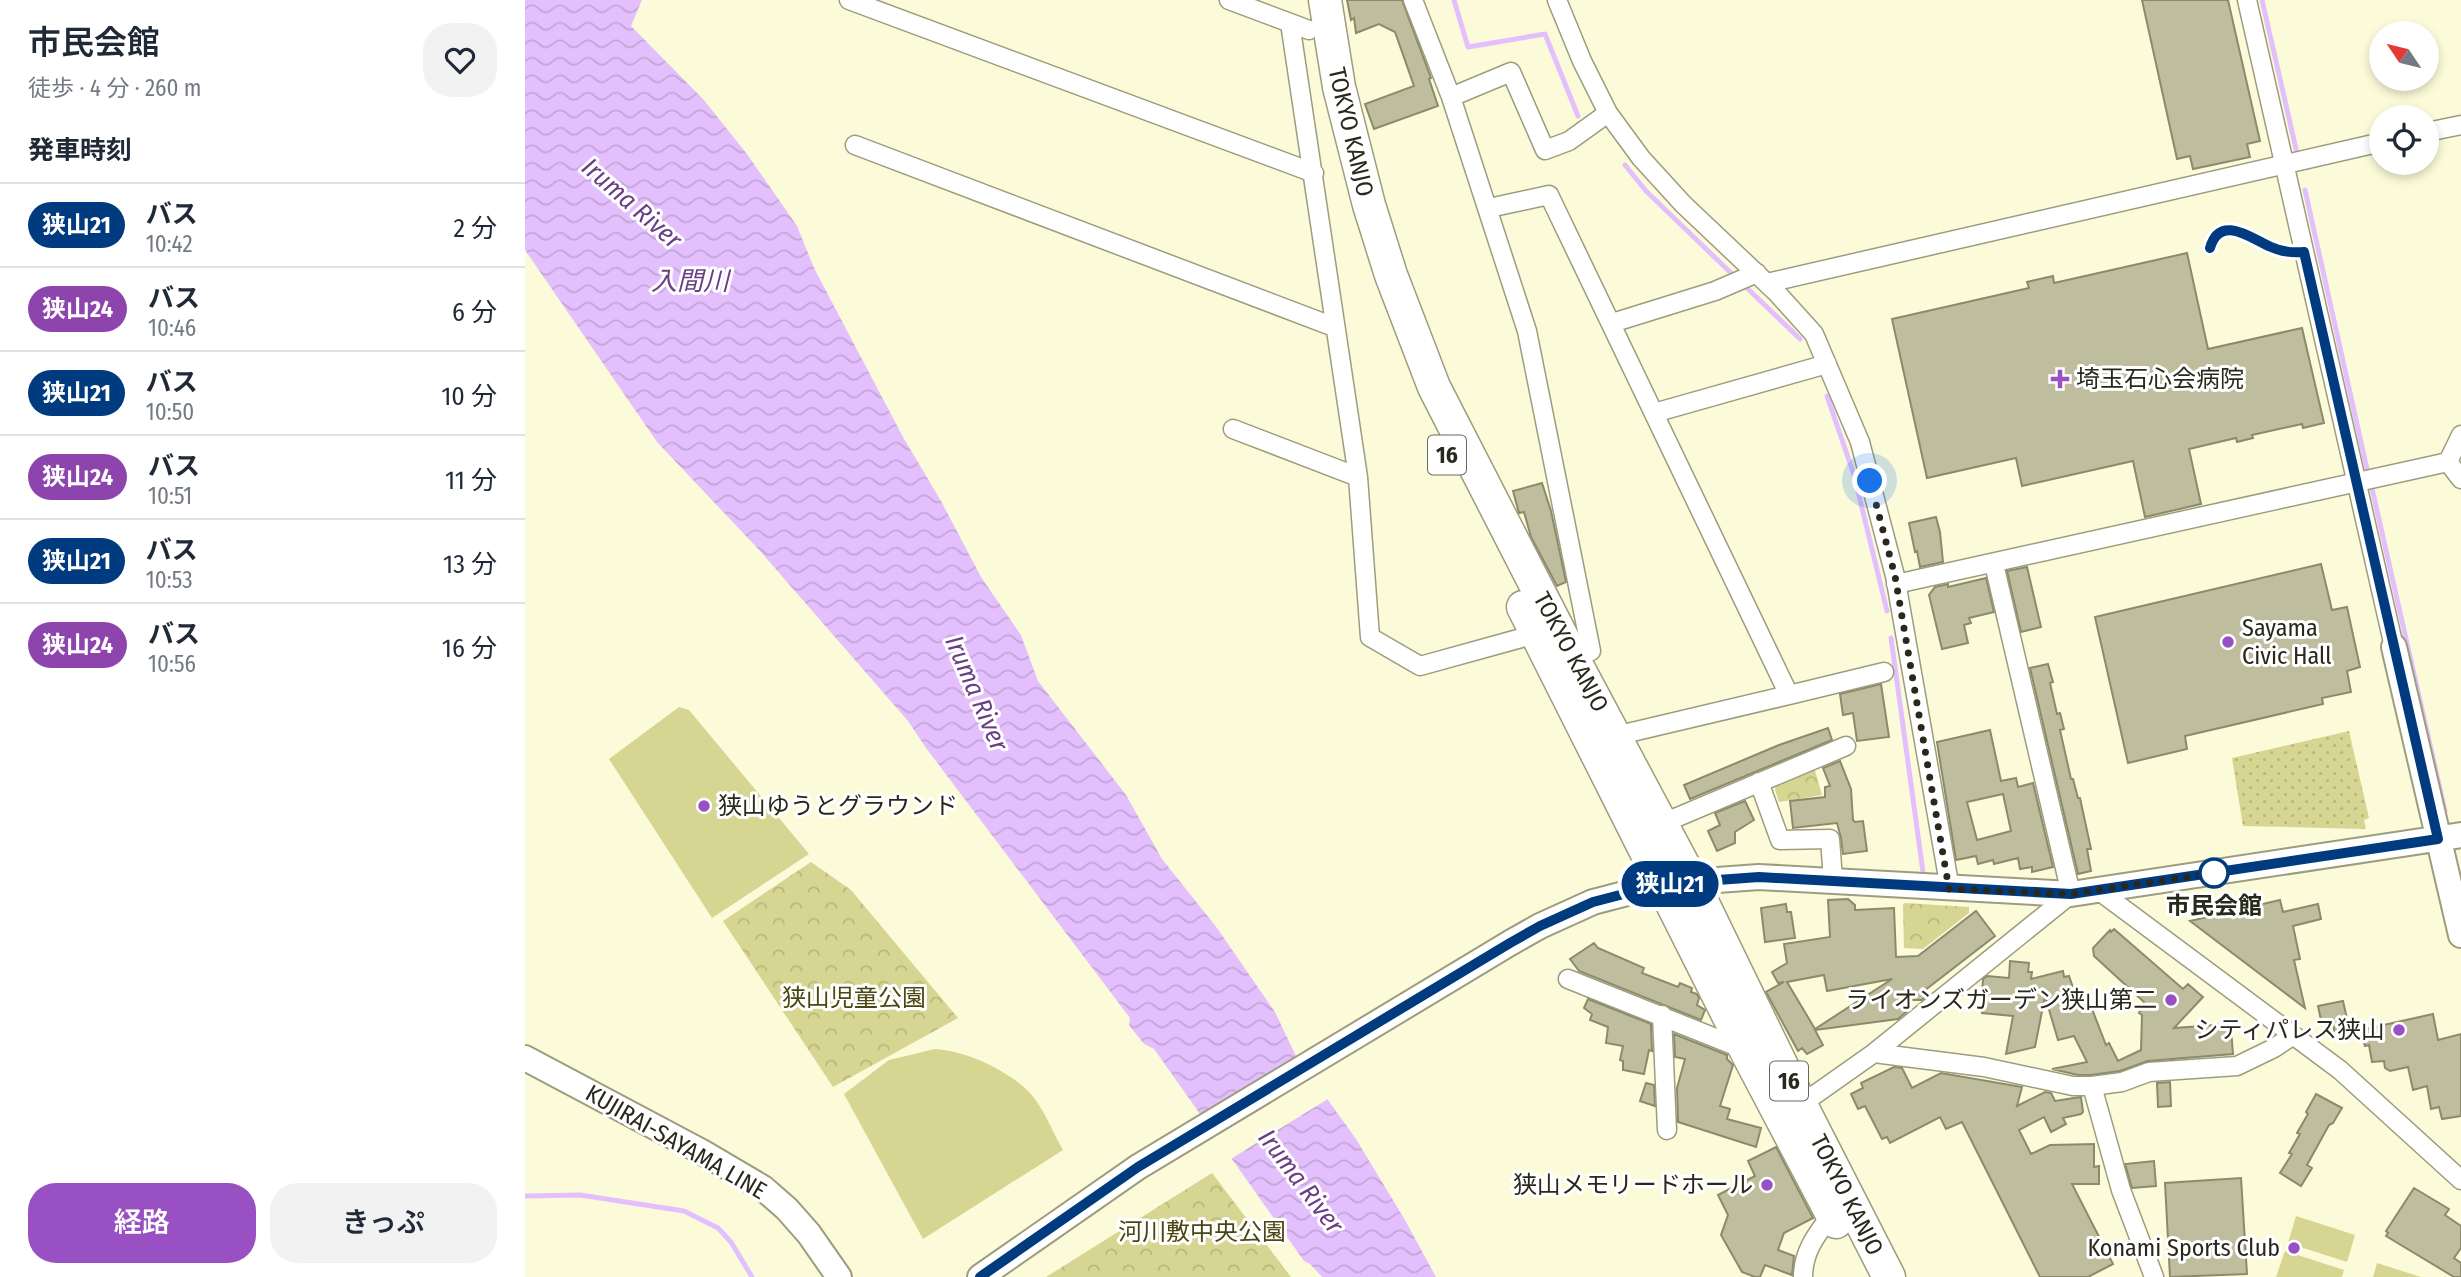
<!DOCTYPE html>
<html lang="ja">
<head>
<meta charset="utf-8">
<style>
  :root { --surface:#fff; --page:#f2f2f3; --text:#1f2937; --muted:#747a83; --line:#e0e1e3; --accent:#9850c3 }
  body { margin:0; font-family:"Fira Sans Condensed","Noto Sans JP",sans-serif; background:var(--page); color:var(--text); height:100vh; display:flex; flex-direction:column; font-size:26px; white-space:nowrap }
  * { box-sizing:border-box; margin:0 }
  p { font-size:23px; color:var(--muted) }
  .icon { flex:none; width:38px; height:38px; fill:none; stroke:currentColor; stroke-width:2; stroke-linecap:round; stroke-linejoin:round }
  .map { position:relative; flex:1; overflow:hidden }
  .side { display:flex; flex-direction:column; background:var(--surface); width:525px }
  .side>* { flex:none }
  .badge { padding:0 14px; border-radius:23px; font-size:24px; line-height:46px }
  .needle { width:46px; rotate:305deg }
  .fabs { position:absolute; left:1844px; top:21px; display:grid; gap:14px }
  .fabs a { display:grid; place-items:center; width:70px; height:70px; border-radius:50%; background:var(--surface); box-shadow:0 4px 10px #0003; font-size:35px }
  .you { position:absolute; width:35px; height:35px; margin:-18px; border:5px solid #fff; border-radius:50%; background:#1a73e8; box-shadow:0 0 0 10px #1a73e833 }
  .map>.badge { position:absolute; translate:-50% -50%; box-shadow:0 0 0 4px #fff }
  h2 { padding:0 28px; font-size:26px; line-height:63px }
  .round { display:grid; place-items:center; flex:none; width:74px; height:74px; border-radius:28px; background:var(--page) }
  .headline { display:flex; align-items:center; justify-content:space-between; height:119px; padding:0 28px }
  h1 { font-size:33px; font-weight:600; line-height:52px }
  .action { display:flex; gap:14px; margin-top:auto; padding:14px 28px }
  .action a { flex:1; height:80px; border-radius:28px; background:var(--accent); color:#fff; font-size:28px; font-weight:600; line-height:80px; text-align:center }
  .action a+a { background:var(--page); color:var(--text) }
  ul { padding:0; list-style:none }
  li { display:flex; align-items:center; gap:21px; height:84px; padding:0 28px; border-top:2px solid var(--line) }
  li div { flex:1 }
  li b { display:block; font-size:26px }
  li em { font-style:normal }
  li .badge { min-width:77px; font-weight:700; text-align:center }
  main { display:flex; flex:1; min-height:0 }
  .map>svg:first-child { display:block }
  .park { fill:url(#park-crowns) }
  .garden { fill:url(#garden-dots) }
  .pitch { fill:#d7d592 }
  .water { fill:url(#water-waves) }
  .pier { fill:#fcfbd9 }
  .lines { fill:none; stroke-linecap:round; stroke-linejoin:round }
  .stream { stroke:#e3c0fd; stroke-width:5 }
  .building { fill:#bebd9d; stroke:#8b8a6b; stroke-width:2; fill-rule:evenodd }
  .street-casing { stroke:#9d9c7d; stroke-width:21 }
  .secondary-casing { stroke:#9d9c7d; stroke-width:28 }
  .highway-casing { stroke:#9d9c7d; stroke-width:35 }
  .street { stroke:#fff; stroke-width:18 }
  .secondary { stroke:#fff; stroke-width:24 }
  .highway { stroke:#fff; stroke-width:32 }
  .line-casing { stroke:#fff; stroke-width:16 }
  .line { stroke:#003b80; stroke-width:10 }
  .walk { stroke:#29281c; stroke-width:7; stroke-dasharray:0 12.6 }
  .poi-dot { fill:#9850c3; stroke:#fff; stroke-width:2.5 }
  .stop-dot { fill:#fff; stroke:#003b80; stroke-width:3.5 }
  .labels { text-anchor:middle; stroke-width:6; stroke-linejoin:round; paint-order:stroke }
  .shield { fill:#fff; stroke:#696860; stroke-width:2 }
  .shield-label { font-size:23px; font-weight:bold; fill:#29281c }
  .street-label { font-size:24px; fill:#29281c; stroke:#fff }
  .poi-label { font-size:24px; fill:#29281c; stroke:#fff; text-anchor:end }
  .stop-label { font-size:24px; font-weight:bold; fill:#29281c; stroke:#fff }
  .park-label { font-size:24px; fill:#4a4711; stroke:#fff }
  .water-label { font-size:26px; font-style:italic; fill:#6a3e85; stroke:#fff }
</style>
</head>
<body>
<main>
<section class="side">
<div class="headline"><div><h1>市民会館</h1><p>徒歩 · 4 分 · 260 m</p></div><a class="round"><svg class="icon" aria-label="heart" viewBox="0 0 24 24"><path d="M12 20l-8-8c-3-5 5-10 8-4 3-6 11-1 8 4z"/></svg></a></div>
<h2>発車時刻</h2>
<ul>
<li><span class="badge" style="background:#003b80;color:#fff">狭山21</span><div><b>バス</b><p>10:42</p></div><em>2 分</em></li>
<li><span class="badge" style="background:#8e44ad;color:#fff">狭山24</span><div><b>バス</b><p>10:46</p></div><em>6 分</em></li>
<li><span class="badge" style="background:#003b80;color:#fff">狭山21</span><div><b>バス</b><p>10:50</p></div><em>10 分</em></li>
<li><span class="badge" style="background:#8e44ad;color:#fff">狭山24</span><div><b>バス</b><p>10:51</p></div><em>11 分</em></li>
<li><span class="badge" style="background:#003b80;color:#fff">狭山21</span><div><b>バス</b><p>10:53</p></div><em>13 分</em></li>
<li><span class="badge" style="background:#8e44ad;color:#fff">狭山24</span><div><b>バス</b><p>10:56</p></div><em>16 分</em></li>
</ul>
<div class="action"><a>経路</a><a>きっぷ</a></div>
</section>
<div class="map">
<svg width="1936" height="1277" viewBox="0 0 1936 1277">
  <defs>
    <pattern id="park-crowns" width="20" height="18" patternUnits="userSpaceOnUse" patternTransform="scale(1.75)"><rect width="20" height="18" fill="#d7d592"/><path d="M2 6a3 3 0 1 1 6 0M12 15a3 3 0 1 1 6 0" fill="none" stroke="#b9b77d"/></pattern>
    <pattern id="garden-dots" width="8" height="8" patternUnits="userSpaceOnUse" patternTransform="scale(1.75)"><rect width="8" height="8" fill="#d7d592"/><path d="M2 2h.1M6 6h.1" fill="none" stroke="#b9b77d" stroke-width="1.8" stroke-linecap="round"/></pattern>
    <pattern id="water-waves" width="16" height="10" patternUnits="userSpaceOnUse" patternTransform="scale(1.75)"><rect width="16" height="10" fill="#e3c0fd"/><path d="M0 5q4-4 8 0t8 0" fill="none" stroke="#c3a5d8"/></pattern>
  </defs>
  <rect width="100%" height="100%" fill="#fcfbd9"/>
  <path class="park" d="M1289,767L1297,795L1254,802L1250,790L1252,783Z
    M286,862L326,890L433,1018L308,1087L198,921Z
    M1380,903L1444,907V913L1398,949L1379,948L1378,905Z
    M687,1173L766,1277H521Z"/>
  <path class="garden" d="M1824,731L1844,818L1839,820L1841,829L1718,826L1707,758Z"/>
  <path class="pitch" d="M154,707L164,710L284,854L187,918L84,759Z
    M410,1049C441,1051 477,1068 500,1088C517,1103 527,1131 538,1150L398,1239L319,1094L364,1060Z
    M1771,1216L1830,1235L1822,1262L1763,1243Z
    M1760,1251L1819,1270L1817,1277H1751Z
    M1852,1263L1896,1277H1848Z"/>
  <path class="water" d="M0,0H117L106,26L178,99L222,154L272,226L289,268L378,437L416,501L456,577L496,635L513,681L601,795L637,859L692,928L750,1012L770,1054L831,1139L880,1220L911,1277H797L785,1264L779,1261L629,1049L619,1044L604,1025L605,1018L401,748L383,721L236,552L132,442L0,250Z"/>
  <path class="pier" d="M776,1056L806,1097L704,1160L674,1119Z"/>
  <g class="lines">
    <path class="stream" d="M929,0L943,47L1020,34L1053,116
      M1737,0L1771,149
      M1100,165L1121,191L1207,274
      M1780,190L1842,469
      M1222,288L1275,339
      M1302,396L1329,475L1362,611
      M1846,484L1920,811
      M1366,638L1398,872
      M0,1196L55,1195L159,1211L193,1228L206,1242L227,1277"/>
  </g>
  <path class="building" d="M822,0H877L906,78L904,79L913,106L849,129L840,104L889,86L870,32L854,24L831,33L829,18L826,20Z
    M1617,0H1703L1735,141L1722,144L1725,157L1668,169L1665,156L1652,159Z
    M1662,253L1683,349L1777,328L1799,423L1778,428L1777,424L1727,435L1728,438L1712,442L1711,438L1664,449L1676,504L1620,517L1608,461L1497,486L1491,458L1402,478L1367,319L1504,288L1502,282L1528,276L1529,283Z
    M1017,483L1026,511L1041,582L1032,586L1006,537L999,512L994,513L988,491Z
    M1411,517L1415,532L1418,562L1395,567L1392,551L1390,552L1384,523Z
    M1796,564L1807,610L1822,607L1835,667L1822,671L1826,692L1797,698L1798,704L1660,736L1662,749L1603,763L1570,617Z
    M1502,567L1516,627L1496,632L1482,571Z
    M1461,578L1469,612L1444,618L1446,623L1439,625L1443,643L1417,649L1404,595L1410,587L1423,584V587Z
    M1523,664L1528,682L1525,683L1532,714L1535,713L1539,729L1535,730L1546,779H1548L1553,798H1555L1566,849H1562L1566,871L1553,874L1505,668Z
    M1356,684L1364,737L1332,741L1328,713L1318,715L1315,694Z
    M1303,728L1307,740L1165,799L1159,785L1254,745Z
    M1465,730L1476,781L1491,778L1493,787L1508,783L1528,867L1507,872V867L1495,869L1493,858L1469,864L1468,860L1453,864L1451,856L1431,860L1412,742ZM1478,794L1486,831L1452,840L1442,802Z
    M1315,761L1326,789L1328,820L1330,822L1338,821L1342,851L1318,854L1316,838L1312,823L1268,828L1265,801L1300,797V787L1305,786L1298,768Z
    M1220,801L1229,820L1210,832V843L1192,851L1183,831L1195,825L1190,813Z
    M1323,899L1330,905V910L1369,908L1371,957L1393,956L1451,911L1470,936L1399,991V998L1397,1000H1381L1386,1008L1373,1019L1290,1030L1298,1045L1282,1054L1277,1048L1273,1051L1241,992L1259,982L1253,983L1247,972L1262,963L1259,944L1305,937L1303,900ZM1299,975L1302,991L1367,979L1290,1029L1262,982Z
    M1755,900L1758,912L1793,904L1796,919L1768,926L1775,959L1769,960L1780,1008L1665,921Z
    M1261,904L1262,912H1266L1270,938L1240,942L1236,908Z
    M1589,929L1658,989L1663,984L1678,997L1649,1028L1703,1024V1030L1706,1029L1708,1054L1623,1061L1595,1071L1566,1075H1553L1527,1069L1562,1062L1549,1036L1533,1040L1520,996L1510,1047L1481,1054L1488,1016L1457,1013L1458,1006H1456L1458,979L1462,976L1484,978L1485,961L1504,963L1503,972H1507L1506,979L1538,971L1539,977L1544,976L1554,1005L1561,1003L1564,1010L1567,1009L1581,1045L1584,1043L1593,1061L1616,1050L1617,1015L1614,1013L1619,1002L1569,956L1568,948L1585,930L1586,932Z
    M1069,943L1073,948L1119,968L1117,973L1153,987L1155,983L1167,988L1166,992L1172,994L1174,998L1172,1005L1180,1010L1176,1020L1054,971L1045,959Z
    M1063,999L1126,1024L1127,1051L1124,1050L1119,1074L1098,1070V1061L1095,1060L1098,1046L1081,1043L1083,1027L1065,1020L1067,1014L1059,1008Z
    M1818,1001L1825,1032L1810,1035L1808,1023L1797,1025L1793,1006Z
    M1908,1014L1913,1040L1936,1034V1116L1917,1119L1914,1107L1906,1109L1902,1086L1888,1090L1883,1067L1865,1071L1860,1068L1859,1061L1847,1062L1844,1045L1840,1046L1836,1030Z
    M1149,1034L1202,1055V1059L1208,1065L1195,1106L1205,1109L1202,1119L1236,1128L1231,1147L1153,1122L1152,1088L1160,1059L1150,1057Z
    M1369,1067L1377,1068L1387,1088L1416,1073L1497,1087L1492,1106L1520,1092L1526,1093L1530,1101L1556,1097L1558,1112L1556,1114L1538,1118L1541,1124L1526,1132L1519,1117L1494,1130L1506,1154L1525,1145L1569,1144V1167L1574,1166V1184H1547L1588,1264L1563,1277H1515L1437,1122L1421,1129L1415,1117L1365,1143L1362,1137L1357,1139L1340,1106L1333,1109L1326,1094L1338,1088L1336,1083Z
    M1645,1082L1646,1106L1633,1107L1632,1083Z
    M1121,1083L1129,1085L1130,1106L1115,1101Z
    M1791,1094L1817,1108L1808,1123L1804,1125L1782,1165L1787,1168L1776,1186L1755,1173L1767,1154L1764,1153L1775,1134L1772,1133L1783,1114L1781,1112Z
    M1251,1147L1288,1218L1259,1233L1253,1250L1269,1256L1267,1275L1240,1265L1235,1277H1230L1217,1272L1196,1235L1203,1215L1193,1195L1230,1176L1223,1161Z
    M1629,1161L1631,1186L1607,1188L1600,1164Z
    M1716,1178L1722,1274L1645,1277L1640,1183Z
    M1889,1188L1924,1209L1920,1215L1936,1226V1248L1929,1258L1936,1263V1277H1929L1861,1236L1863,1233L1861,1231Z"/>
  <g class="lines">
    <g class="street-casing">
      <path id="street" d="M324,0L789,173
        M704,0L784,30
        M888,0L926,97L1002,331L1066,651L1048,658
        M1032,0L1057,61L1083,113L1116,158L1158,204L1252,293L1289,334L1335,442L1370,576L1425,889
        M1722,0L1869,647
        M765,23L833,477L845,637L895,666L1011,634
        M926,97L986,72L1020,150L1044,141L1083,113
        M1902,132L1936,125
        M330,145L809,327
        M964,208L1024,195L1264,695L1090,736
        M1242,283L1857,142
        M1087,323L1190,291L1232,273
        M1129,413L1302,364
        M708,429L833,477
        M1923,462L1936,479
        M1371,584L1923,462L1936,435
        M1264,695L1359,672
        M1234,782L1255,840L1305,839L1308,880
        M1136,824L1321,746
        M1573,890L1815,1070L1936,1180
        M1043,979L1218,1049
        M1137,1015L1142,1130
        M1349,1053L1459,1067L1548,1086H1567L1597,1082L1624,1072L1712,1066L1749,1048L1767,1036
        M1567,1086L1596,1190L1629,1277
        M1271,1108L1349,1053L1546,894L1469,564
        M1278,1277C1278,1251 1292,1234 1307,1214"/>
    </g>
    <g class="secondary-casing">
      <path id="secondary" d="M1869,647L1936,935
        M0,1058L177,1152L238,1188L262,1209L284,1234L314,1277
        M455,1277L613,1167L985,943L1015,926L1068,902L1137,884L1234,877L1546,894L1936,835"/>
    </g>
    <g class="highway-casing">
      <path id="highway" d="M800,0L814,87L844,205L866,275L909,387L1048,658L1168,883L1276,1105L1364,1277
        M998,607L1221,1051L1311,1222"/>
    </g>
    <use href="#street" class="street"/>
    <use href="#secondary" class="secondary"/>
    <use href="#highway" class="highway"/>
  </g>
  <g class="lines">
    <g class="line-casing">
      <path id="line" d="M455,1277L613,1167L985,943L1015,926L1068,902L1137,884L1234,877L1546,894L1913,839L1779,252C1767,253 1757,252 1746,247C1727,239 1695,213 1685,248"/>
    </g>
    <use href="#line" class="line"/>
    <path class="walk" d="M1345,481L1370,576L1424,889L1546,894L1689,873"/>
  </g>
  <g class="poi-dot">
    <path d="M1531.5 368.5h7v7h7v7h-7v7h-7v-7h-7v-7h7z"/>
    <circle cx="1703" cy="642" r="7"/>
    <circle cx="179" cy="806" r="7"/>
    <circle cx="1646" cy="1000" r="7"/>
    <circle cx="1874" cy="1030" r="7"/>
    <circle cx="1242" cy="1185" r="7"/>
    <circle cx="1769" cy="1248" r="7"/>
  </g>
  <circle class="stop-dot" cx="1689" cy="873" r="14"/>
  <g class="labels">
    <g class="shield">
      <rect x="903" y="435.5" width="38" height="39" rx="5"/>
      <rect x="1245" y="1061.5" width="38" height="39" rx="5"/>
    </g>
    <g class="shield-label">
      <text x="922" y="463">16</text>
      <text x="1264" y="1089">16</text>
    </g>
    <g class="street-label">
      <text transform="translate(826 132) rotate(77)" y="8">TOKYO KANJO</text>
      <text transform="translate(1046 652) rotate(62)" y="8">TOKYO KANJO</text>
      <text transform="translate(151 1142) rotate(30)" y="8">KUJIRAI-SAYAMA LINE</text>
      <text transform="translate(1322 1195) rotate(63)" y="8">TOKYO KANJO</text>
    </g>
    <g class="poi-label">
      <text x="1551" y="387" text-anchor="start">埼玉石心会病院</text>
      <text x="1717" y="636" text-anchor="start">Sayama<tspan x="1717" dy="28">Civic Hall</tspan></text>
      <text x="193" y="814" text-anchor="start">狭山ゆうとグラウンド</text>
      <text x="1632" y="1008">ライオンズガーデン狭山第二</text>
      <text x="1860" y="1038">シティパレス狭山</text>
      <text x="1228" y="1193">狭山メモリードホール</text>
      <text x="1755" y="1256">Konami Sports Club</text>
    </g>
    <g class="stop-label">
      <text x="1689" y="914">市民会館</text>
    </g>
    <g class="park-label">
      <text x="329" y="1006">狭山児童公園</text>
      <text x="677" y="1240">河川敷中央公園</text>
    </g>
    <g class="water-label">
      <text transform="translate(107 203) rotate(41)" y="9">Iruma River</text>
      <text x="165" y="290">入間川</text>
      <text transform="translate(452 693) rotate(67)" y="9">Iruma River</text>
      <text transform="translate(776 1181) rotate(53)" y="9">Iruma River</text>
    </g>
  </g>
</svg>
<div class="fabs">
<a><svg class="needle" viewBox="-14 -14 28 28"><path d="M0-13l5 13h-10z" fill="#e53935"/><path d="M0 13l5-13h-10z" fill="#747a83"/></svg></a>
<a><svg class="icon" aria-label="locate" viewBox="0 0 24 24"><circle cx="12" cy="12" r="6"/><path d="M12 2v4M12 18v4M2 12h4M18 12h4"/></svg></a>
</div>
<div class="you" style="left:1345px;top:481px"></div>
<b class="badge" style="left:1145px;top:884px;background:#003b80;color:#fff">狭山21</b>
</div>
</main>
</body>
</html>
